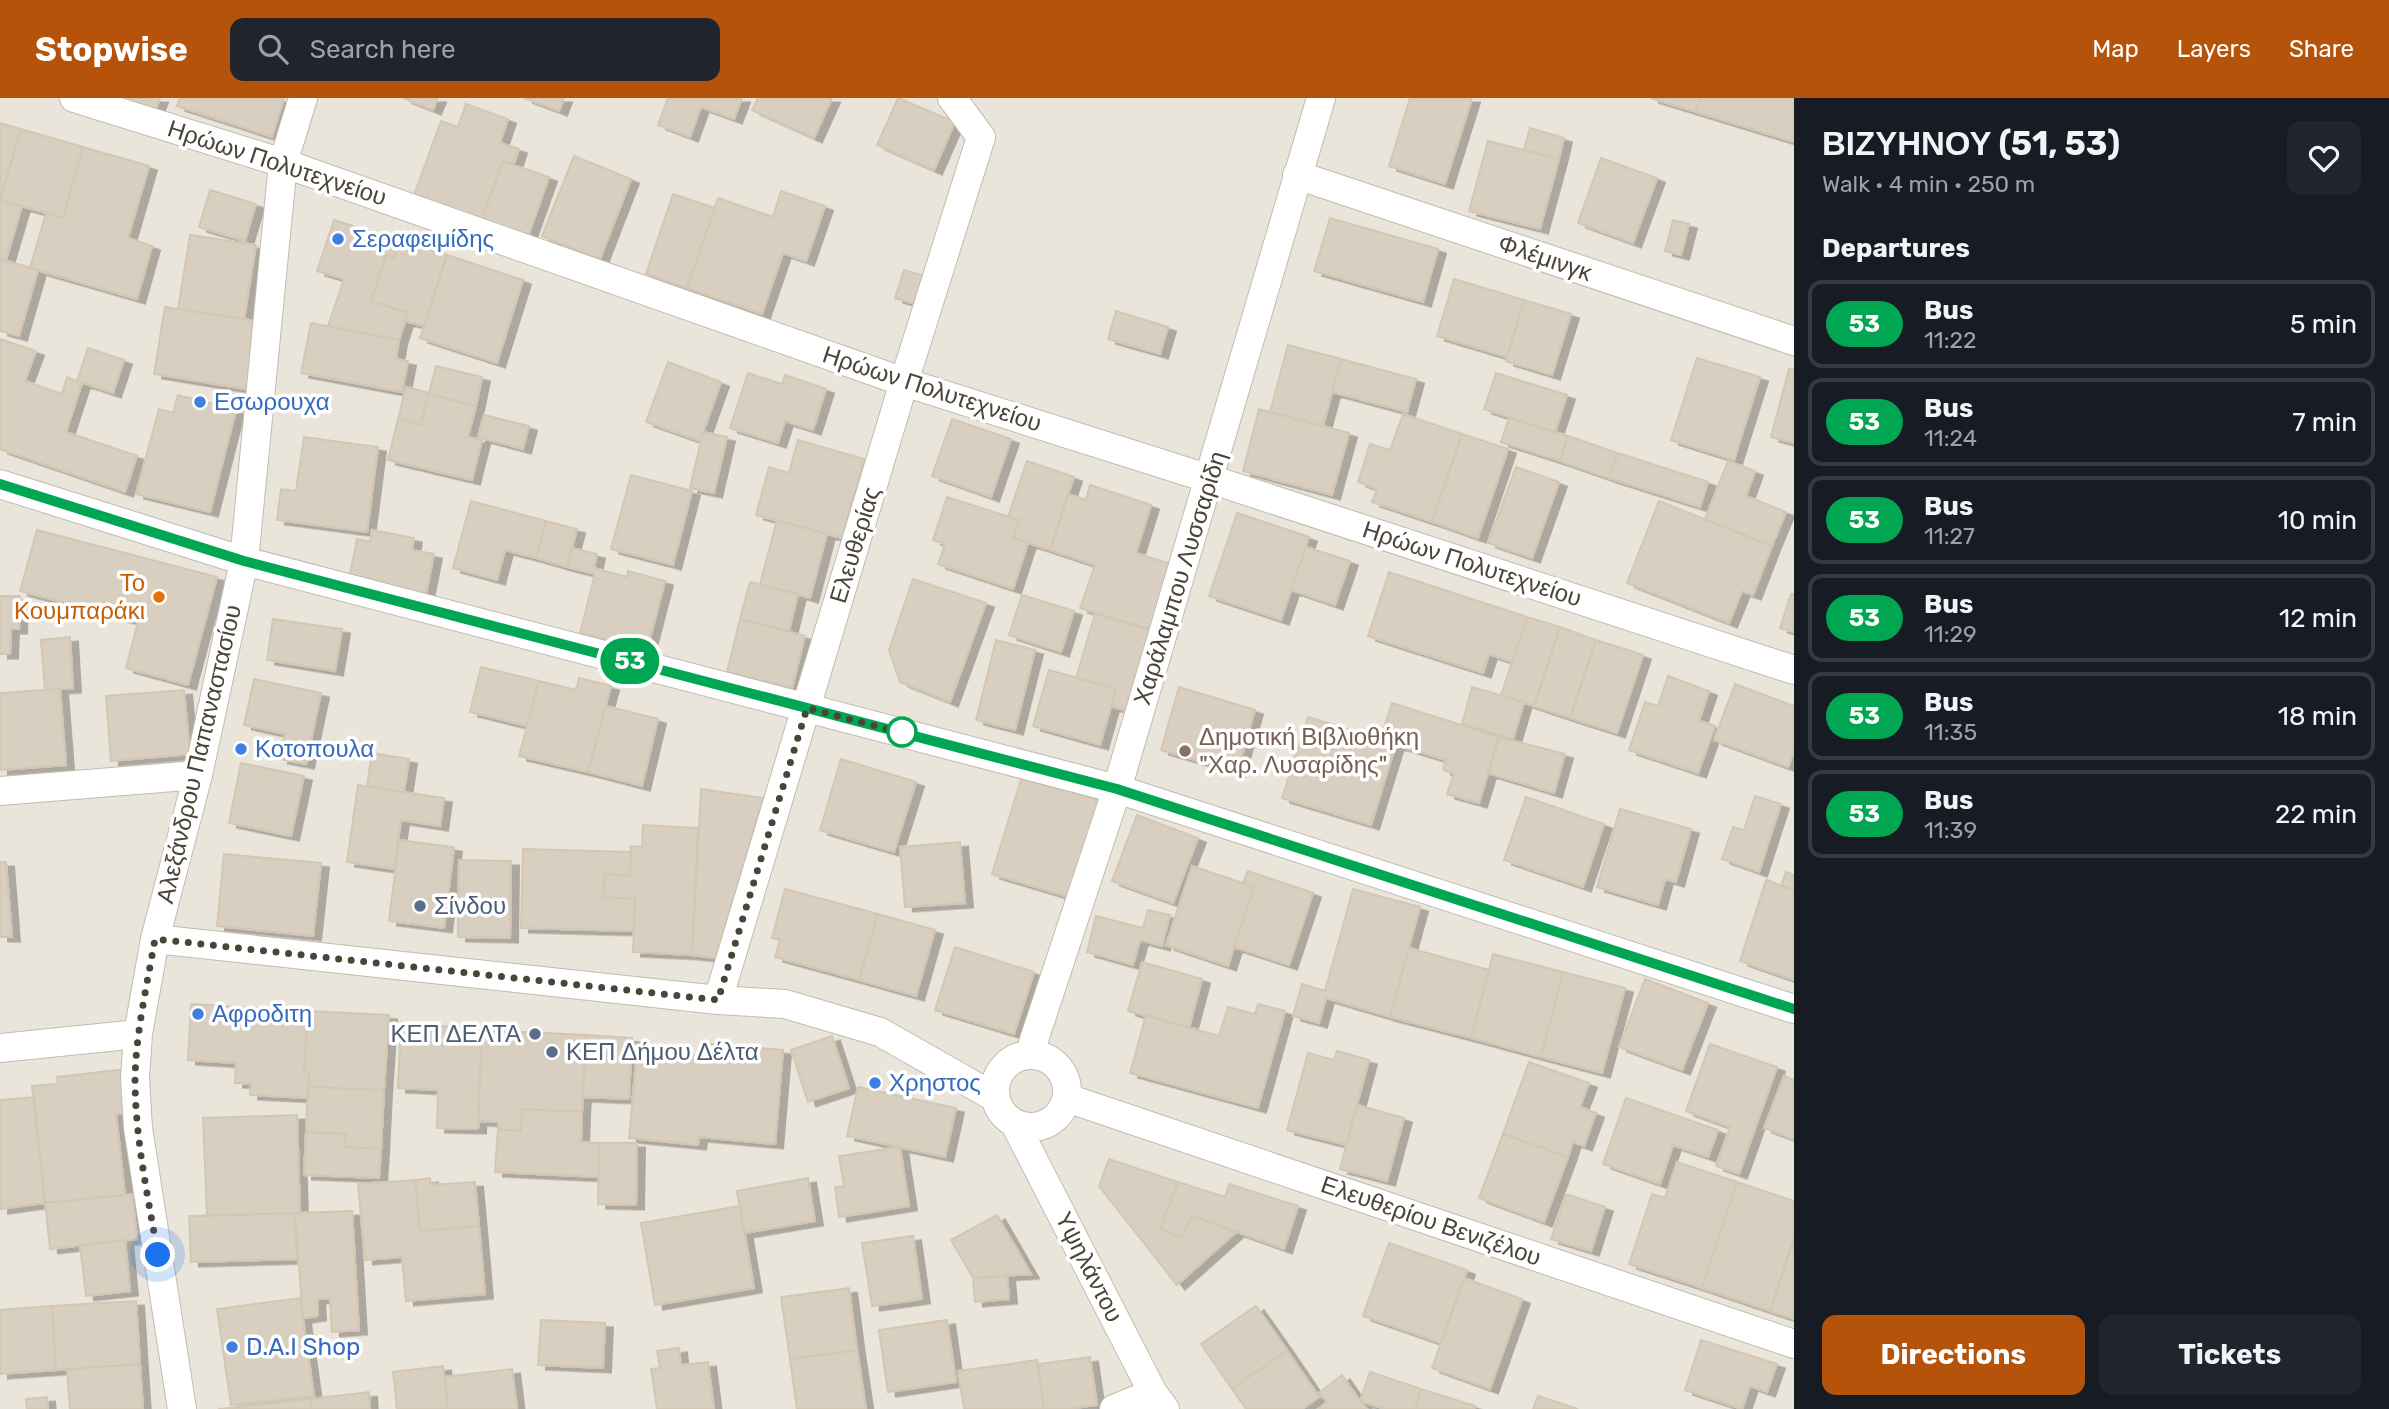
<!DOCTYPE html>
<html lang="en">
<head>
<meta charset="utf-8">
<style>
  :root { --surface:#171b24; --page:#20242c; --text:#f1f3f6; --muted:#9ea1a6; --line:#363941; --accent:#b45309 }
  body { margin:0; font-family:Rubik,sans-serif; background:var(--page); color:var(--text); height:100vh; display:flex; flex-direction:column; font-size:26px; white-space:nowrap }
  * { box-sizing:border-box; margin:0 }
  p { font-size:23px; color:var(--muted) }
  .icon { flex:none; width:38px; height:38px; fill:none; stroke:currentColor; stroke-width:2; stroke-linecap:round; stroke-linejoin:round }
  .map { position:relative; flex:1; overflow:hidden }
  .drawer { display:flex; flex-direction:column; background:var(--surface); width:595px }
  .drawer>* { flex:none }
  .badge { padding:0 14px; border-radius:23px; font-size:24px; line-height:46px }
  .you { position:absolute; width:35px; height:35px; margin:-18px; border:5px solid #fff; border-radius:50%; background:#1a73e8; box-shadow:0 0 0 10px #1a73e833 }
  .map>.badge { position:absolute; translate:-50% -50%; box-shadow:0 0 0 4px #fff }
  h2 { padding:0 28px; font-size:26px; line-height:63px }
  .round { display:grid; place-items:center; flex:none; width:74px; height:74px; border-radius:14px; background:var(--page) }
  .summary { display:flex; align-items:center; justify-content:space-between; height:119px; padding:0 28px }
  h1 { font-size:33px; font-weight:700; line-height:52px }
  .button { display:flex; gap:14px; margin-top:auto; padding:14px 28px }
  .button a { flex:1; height:80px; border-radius:14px; background:var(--accent); color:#fff; font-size:28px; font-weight:700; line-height:80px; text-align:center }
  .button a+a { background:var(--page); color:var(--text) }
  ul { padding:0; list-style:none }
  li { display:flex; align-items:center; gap:21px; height:88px; margin:0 14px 10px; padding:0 14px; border:4px solid var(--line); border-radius:14px }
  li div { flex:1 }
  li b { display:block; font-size:26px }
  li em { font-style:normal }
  li .badge { min-width:77px; font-weight:700; text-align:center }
  header { display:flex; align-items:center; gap:42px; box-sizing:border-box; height:98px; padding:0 35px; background:var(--accent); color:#fff }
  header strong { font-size:33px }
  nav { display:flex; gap:38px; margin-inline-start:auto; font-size:24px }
  .search { width:490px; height:63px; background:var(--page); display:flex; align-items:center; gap:18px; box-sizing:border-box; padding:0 24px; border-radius:14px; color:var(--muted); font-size:26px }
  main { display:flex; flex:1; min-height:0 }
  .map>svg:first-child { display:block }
  .residential { fill:#eae5da }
  .building { fill:#d8cfc1; stroke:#d3c7b4; stroke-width:2; filter:url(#shadow) }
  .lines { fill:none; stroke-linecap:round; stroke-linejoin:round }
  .street-casing { stroke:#c2bbae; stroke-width:30 }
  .street { stroke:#fff; stroke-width:28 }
  .line-casing { stroke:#fff; stroke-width:16 }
  .line { stroke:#00a651; stroke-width:10 }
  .walk { stroke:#4b4439; stroke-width:7; stroke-dasharray:0 12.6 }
  .shop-dot { fill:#3f7fe0; stroke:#fff; stroke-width:2.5 }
  .food-dot { fill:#e8710a; stroke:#fff; stroke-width:2.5 }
  .stop-dot { fill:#fff; stroke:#00a651; stroke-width:3.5 }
  .education-dot { fill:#8d6e63; stroke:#fff; stroke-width:2.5 }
  .service-dot { fill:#5c6f8a; stroke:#fff; stroke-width:2.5 }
  .labels { text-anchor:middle; stroke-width:7; stroke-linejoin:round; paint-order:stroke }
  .street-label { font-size:24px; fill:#4b4439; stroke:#fff }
  .shop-label { font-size:24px; fill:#366cbe; stroke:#fff; text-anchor:start }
  .food-label { font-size:24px; fill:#c56008; stroke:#fff; text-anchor:end }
  .education-label { font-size:24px; fill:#785e54; stroke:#fff; text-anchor:start }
  .service-label { font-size:24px; fill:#4e5e75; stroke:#fff; text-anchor:start }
</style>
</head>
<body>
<header>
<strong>Stopwise</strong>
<div class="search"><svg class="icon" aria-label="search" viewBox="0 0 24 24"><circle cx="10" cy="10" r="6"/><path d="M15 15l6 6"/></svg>Search here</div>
<nav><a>Map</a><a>Layers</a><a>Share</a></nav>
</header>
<main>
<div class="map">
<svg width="1794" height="1311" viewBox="0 0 1794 1311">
  <defs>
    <filter id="shadow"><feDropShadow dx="8" dy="4.5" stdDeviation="0" flood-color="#0004"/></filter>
  </defs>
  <rect width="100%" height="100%" fill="#f6f3ec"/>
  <path class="residential" d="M0,0H1794V1311H0Z"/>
  <path class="building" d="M112,0H160L153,19Z
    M180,0H284L272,39L177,8Z
    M403,0H438L433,12Z
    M524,0H564L559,13Z
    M668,0H742L734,21L701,9L690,39L658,27Z
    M758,0H832L814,40L752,12Z
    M898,0L955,24L934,72L877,47Z
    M1410,0H1472L1445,86L1389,68Z
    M1650,0H1700L1696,14Z
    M1700,0H1794V44L1696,14Z
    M466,6L508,21L500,45L519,51L514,66L503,63L481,124L413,100L441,23L458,29Z
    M0,25L21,31L0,101Z
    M1530,30L1564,40L1559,61L1524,52Z
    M21,31L83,49L63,120L0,102Z
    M1488,43L1559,61L1540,131L1469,113Z
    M83,49L149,68L128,140L152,148L137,201L30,170L46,115L63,120Z
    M574,58L631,81L600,161L542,138Z
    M1601,60L1657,80L1633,145L1578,125Z
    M503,63L549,79L527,141L481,124Z
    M210,92L256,106L245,143L199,129Z
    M781,93L825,108L806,163L783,155L762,216L687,190L718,100L773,119Z
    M673,96L715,110L687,190L646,176Z
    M0,102L22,108L6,162L0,161Z
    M1330,120L1438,151L1423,204L1314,173Z
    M334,122L400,143L394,160L386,157L371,203L408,215L399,242L328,228L344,181L317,173Z
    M1673,122L1689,126L1681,157L1665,153Z
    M190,137L256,147L244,221L178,211Z
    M400,143L447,157L424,228L405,223L408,215L371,203L386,157L394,160Z
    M447,157L523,182L497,265L420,240Z
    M0,161L38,172L19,238L0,233Z
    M904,172L931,180L922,208L895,200Z
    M1454,181L1524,202L1507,259L1437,238Z
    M1524,202L1571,216L1552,277L1506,263Z
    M165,209L262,224L252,292L154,276Z
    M1116,213L1168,229L1160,256L1108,241Z
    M311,225L399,242L396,261L408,263L402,294L301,275Z
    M0,241L36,253L25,283L62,296L67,279L82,285L66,334L137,358L125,394L0,351Z
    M1288,247L1341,261L1323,328L1270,314Z
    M88,250L124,262L113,295L77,283Z
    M1697,260L1760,279L1734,362L1671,342Z
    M1341,261L1416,281L1407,314L1332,294Z
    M668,264L721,284L700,343L646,324Z
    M436,268L482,279L476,308L428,296L421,327L398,321L406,289L429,295Z
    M1789,271L1794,272V345L1771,339Z
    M748,275L782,286L785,277L826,291L813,332L785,323L778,345L730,330Z
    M1496,275L1567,297L1555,334L1484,311Z
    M428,296L476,308L468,339L482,342L472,382L388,362L398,321L421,327Z
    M178,297L236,312L210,414L136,396L159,311L173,315Z
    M1259,311L1349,335L1332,397L1243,373Z
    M1403,316L1462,336L1432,424L1372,404L1377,391L1358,384L1370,346L1390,352Z
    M484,317L529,328L523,351L478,339Z
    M1509,320L1568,338L1560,363L1501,344Z
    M952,321L1011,341L991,399L932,378Z
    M703,334L727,339L714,395L690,390Z
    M1462,336L1508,351L1478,440L1432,424Z
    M1568,338L1618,355L1609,380L1560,363Z
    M304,339L378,349L367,434L277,422L281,391L296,393Z
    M798,342L864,361L842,440L756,417L769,369L789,375Z
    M1618,355L1708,384L1700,409L1609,380Z
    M1027,363L1074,379L1050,452L1013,440L1019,422L1008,419Z
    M1728,363L1755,373L1746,398L1786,414L1772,448L1705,421Z
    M1516,369L1559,384L1532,460L1488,445Z
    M631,377L692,393L673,467L611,451Z
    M1090,387L1151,407L1136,455L1173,467L1152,532L1080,510L1095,467L1050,452L1068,396L1086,402Z
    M947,399L1019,422L1013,440L1028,445L1013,491L938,466L945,446L933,442Z
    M471,403L546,423L536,460L505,452L497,482L453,470Z
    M1659,403L1772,448L1753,497L1742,493L1729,525L1627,485Z
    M1237,415L1309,439L1281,522L1209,498Z
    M777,422L827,436L810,500L760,486Z
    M546,423L577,431L567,469L536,460Z
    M37,432L217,479L188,587L126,570L138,524L20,493Z
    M372,432L414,440L412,452L434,456L426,496L349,481L357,441L370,444Z
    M1306,449L1350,463L1335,507L1291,492Z
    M572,450L597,456L594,470L627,479L628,473L665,483L647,552L580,535L595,476L567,469Z
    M1389,474L1527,519L1512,564L1489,556L1483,575L1368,538Z
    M913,481L986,505L950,604L900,584L889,552Z
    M750,484L798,496L789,533L740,521Z
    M1791,496H1794V534L1780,530Z
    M1022,497L1074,513L1061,554L1009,537Z
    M0,498H20L19,531H11L10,556H0Z
    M1095,516L1160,535L1136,616L1111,608L1116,591L1076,580Z
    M1527,519L1560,529L1534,608L1501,597Z
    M273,521L342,531L335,573L267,562Z
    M740,521L805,538L792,590L727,574Z
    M1560,529L1596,542L1570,620L1534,608Z
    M70,539L73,590L45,592L41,542Z
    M996,542L1035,552L1015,632L976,622Z
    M1596,542L1643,557L1617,635L1570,620Z
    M481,569L539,583L527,628L470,614Z
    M1049,572L1116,591L1100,647L1033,628Z
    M1668,578L1709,593L1699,623L1715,628L1698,675L1629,652L1645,604L1658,608Z
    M579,580L611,588L588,674L519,658L539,583L576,592Z
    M254,581L321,595L306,666L280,661L285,636L244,627Z
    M1735,586L1794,608V653L1788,669L1714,642Z
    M1179,589L1255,612L1237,674L1161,652Z
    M1472,589L1524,604L1513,641L1462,626Z
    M60,591L66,667L0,672V595Z
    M184,592L190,656L111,663L106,598Z
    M1392,605L1499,639L1479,705L1447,696L1454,675L1443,672L1446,662L1380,642Z
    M606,608L658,621L642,688L588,674Z
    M1308,619L1396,646L1371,727L1282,700Z
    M1499,639L1565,656L1554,695L1488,675Z
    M372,655L409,661L404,694L367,688Z
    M841,661L916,684L894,754L820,732Z
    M241,665L304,678L291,738L229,725Z
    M1022,678L1104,704L1075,801L992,776Z
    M358,687L444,700L440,728L401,722L394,771L347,764Z
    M701,691L763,700L716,860L692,857Z
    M1755,698L1781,706L1759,774L1722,761L1733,729L1744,732Z
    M1526,699L1604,726L1583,789L1504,762Z
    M1620,711L1691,731L1676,784L1665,781L1658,807L1597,789Z
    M1137,717L1198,740L1173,805L1112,783Z
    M643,727L698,730L692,857L633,854L635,801L603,799L605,776L630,778L631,748L642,749Z
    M399,742L454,749L444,830L389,823Z
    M960,744L965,805L905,809L900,749Z
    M523,751L631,754L630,778L605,776L603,799L635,801L634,833L521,830Z
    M224,756L321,765L313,838L217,828Z
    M459,762L511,763L510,840L458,839Z
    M0,764H6L12,839H0Z
    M1192,768L1254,789L1228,868L1166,847Z
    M1248,773L1313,795L1289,867L1234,849L1254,789L1243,785Z
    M1786,774L1794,777V792L1781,788Z
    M1766,782L1794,792V882L1740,863Z
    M785,791L878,816L859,882L775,859L780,842L772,840Z
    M1353,791L1420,809L1390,919L1326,900L1319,925L1293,918L1302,886L1325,893Z
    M1148,812L1170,817L1162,848L1140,842L1133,867L1087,854L1096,818L1143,830Z
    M878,816L935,832L916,898L859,882Z
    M955,849L1034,874L1014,936L935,912Z
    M1409,850L1489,872L1471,940L1390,919Z
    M1493,856L1563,874L1541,959L1471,940Z
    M1142,864L1202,881L1189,930L1128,913Z
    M1563,874L1625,890L1602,975L1541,959Z
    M1645,881L1708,905L1682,972L1619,949Z
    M191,906L308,913L304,974H309L308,1000L250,997L251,986L235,985L236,965L188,962Z
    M1258,906L1285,913L1258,1010L1130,975L1146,917L1219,938L1228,909L1255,916Z
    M308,913L389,917L384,992L308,989L309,974H304Z
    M401,924L482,932L478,1031L437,1030L438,992L398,990Z
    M482,932L586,937L582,1014L522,1011L521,1033L498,1031V1024L478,1023Z
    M586,937L632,940L629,1001L583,999Z
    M832,938L849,990L808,1004L791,952Z
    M708,946L783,952L775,1046L699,1039L698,1047L629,1040L637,952L706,959Z
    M1710,946L1777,969L1739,1076L1716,1068L1730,1029L1686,1013Z
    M1337,953L1369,962L1346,1047L1287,1032L1308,955L1334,962Z
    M1529,964L1589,985L1580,1009L1596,1015L1584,1048L1573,1044L1568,1059L1503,1036Z
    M126,971L131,1014L116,1016L125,1097L45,1105L32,988L58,986L57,979Z
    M1784,978L1794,982V1041L1764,1030Z
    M308,989L384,992L381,1051L345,1049L346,1036L306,1034Z
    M858,989L956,1010L945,1059L847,1038Z
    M34,999L45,1105L0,1111V1002Z
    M1626,1000L1718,1032L1708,1059L1673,1047L1660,1086L1603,1066Z
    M1357,1007L1404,1020L1387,1083L1340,1071Z
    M522,1011L582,1014L581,1044L599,1045L598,1079L495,1074L498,1031L521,1033Z
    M297,1017L300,1115L207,1118L203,1020Z
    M306,1034L346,1036L345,1049L381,1051L379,1080L304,1077Z
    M1503,1036L1568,1059L1544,1124L1479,1100Z
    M599,1045H637L636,1107L598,1106Z
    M900,1049L909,1108L839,1119L835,1089L844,1088L839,1058Z
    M1109,1061L1178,1084L1160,1131L1181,1139L1193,1118L1236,1134L1177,1187L1099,1088Z
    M1677,1064L1737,1084L1702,1190L1629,1166L1652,1096L1665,1100Z
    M430,1080L431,1087L475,1084L479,1128L420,1133L415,1082Z
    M808,1080L815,1123L744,1135L737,1093Z
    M415,1082L420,1133L479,1128L485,1196L406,1203L402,1159L365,1162L358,1086Z
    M1178,1084L1225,1099L1229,1086L1298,1108L1284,1151L1193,1118L1181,1139L1160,1131Z
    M1737,1084L1794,1103V1141L1770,1213L1702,1190Z
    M132,1096L137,1141L50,1151L45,1105Z
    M1566,1096L1605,1109L1591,1153L1551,1141Z
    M740,1108L754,1190L655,1207L641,1125Z
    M352,1113L359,1232L332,1234L330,1200L317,1201L318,1218L303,1220L295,1115Z
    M295,1115L297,1161L191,1164L189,1118Z
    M997,1117L1031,1176L973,1180L951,1142Z
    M913,1138L922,1201L872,1208L862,1145Z
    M125,1142L130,1193L86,1198L80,1147Z
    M1389,1145L1467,1172L1441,1245L1363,1218Z
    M1791,1149L1794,1150V1221L1770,1213Z
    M1007,1178L1009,1201L975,1204L973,1180Z
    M1464,1180L1522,1201L1490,1291L1432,1270Z
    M849,1190L857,1252L790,1261L781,1199Z
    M300,1200L314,1298L231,1307L217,1211Z
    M136,1203L140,1266L56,1272L52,1208Z
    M52,1208L56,1272L0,1276V1212Z
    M1256,1208L1287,1252L1232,1291L1201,1246Z
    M541,1222L605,1225L603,1270L538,1267Z
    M947,1222L956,1284L888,1294L879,1232Z
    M1701,1242L1777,1266L1767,1294L1750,1288L1742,1311L1685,1292Z
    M679,1250L681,1267L708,1264L714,1311H657L651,1271L660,1270L657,1253Z
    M857,1252L866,1311H797L790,1261Z
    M1287,1252L1319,1299L1302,1311H1246L1232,1291Z
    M1090,1259L1097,1307L1067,1311H1044L1038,1266Z
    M1037,1262L1044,1311H964L958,1273Z
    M140,1266L143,1311H70L67,1271Z
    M443,1268L448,1311H397L393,1274Z
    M512,1271L517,1311H448L445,1279Z
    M1370,1274L1421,1291L1415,1311H1385L1360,1303Z
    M1342,1277L1360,1303L1367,1311H1318L1327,1304L1319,1295Z
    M1421,1291L1475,1308L1474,1311H1415Z
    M369,1294L370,1311H312L311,1301Z
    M1538,1298L1578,1311H1533Z
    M47,1299L48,1311H27L26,1301Z
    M311,1301L312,1311H218L229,1310Z"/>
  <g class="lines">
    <g class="street-casing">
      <path id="street" d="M74,0L283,65L904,284L1210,381L1794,572
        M1297,77L1794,243
        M0,386L244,463L1117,691L1794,911
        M0,693L198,677
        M155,841L718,902L785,906L880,934L996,1000
        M718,902L904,284L981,39L952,0
        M0,950L138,936
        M1029,957L1117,691L1321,0
        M995 993a36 36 0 1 1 72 0a36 36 0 1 1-72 0Z
        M1067,1000L1794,1246
        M1015,1026L1153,1295L1165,1311
        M182,1311L138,1030L135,980L138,936L155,841L198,677L244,463L283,65L303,0
        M1114,1311L1153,1295"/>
    </g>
    <use href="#street" class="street"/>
  </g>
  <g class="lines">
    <g class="line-casing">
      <path id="line" d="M0,386L244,463L1117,691L1794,911"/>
    </g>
    <use href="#line" class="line"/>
    <path class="walk" d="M158,1157C148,1099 135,1040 135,980C136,934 147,887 155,841L718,902L807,610L910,637L902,634"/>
  </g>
  <g class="shop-dot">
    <circle cx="338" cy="141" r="7"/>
    <circle cx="200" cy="304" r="7"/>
    <circle cx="241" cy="651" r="7"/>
    <circle cx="198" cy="916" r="7"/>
    <circle cx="875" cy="985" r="7"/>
    <circle cx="232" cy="1249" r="7"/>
  </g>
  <circle class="food-dot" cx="159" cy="499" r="7"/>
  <circle class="stop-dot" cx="902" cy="634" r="14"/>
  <circle class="education-dot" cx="1185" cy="653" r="7"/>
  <g class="service-dot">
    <circle cx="420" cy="808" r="7"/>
    <circle cx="535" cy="936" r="7"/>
    <circle cx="552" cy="954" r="7"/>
  </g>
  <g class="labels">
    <g class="street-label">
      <text transform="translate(277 65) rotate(18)" y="8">Ηρώων Πολυτεχνείου</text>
      <text transform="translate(1545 160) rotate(19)" y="8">Φλέμινγκ</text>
      <text transform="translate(932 291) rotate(18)" y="8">Ηρώων Πολυτεχνείου</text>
      <text transform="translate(855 447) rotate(-73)" y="8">Ελευθερίας</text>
      <text transform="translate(1472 466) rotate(18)" y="8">Ηρώων Πολυτεχνείου</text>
      <text transform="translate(1180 480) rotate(-73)" y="8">Χαράλαμπου Λυσσαρίδη</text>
      <text transform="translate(199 656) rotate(-77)" y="8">Αλεξάνδρου Παπαναστασίου</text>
      <text transform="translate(1431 1123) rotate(19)" y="8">Ελευθερίου Βενιζέλου</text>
      <text transform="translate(1089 1169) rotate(63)" y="8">Υψηλάντου</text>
    </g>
    <g class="shop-label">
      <text x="352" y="149">Σεραφειμίδης</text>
      <text x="214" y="312">Εσωρουχα</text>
      <text x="255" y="659">Κοτοπουλα</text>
      <text x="212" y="924">Αφροδιτη</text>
      <text x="889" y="993">Χρηστος</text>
      <text x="246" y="1257">D.A.I Shop</text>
    </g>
    <g class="food-label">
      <text x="145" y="493">Το<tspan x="145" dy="28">Κουμπαράκι</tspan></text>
    </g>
    <g class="education-label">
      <text x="1199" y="647">Δημοτική Βιβλιοθήκη<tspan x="1199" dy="28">"Χαρ. Λυσαρίδης"</tspan></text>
    </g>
    <g class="service-label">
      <text x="434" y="816">Σίνδου</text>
      <text x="521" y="944" text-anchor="end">ΚΕΠ ΔΕΛΤΑ</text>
      <text x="566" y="962">ΚΕΠ Δήμου Δέλτα</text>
    </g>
  </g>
</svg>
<div class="you" style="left:158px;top:1157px"></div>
<b class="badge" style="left:630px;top:563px;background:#00a651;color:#fff">53</b>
</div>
<section class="drawer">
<div class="summary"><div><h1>ΒΙΖΥΗΝΟΥ (51, 53)</h1><p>Walk · 4 min · 250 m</p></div><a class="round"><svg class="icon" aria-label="heart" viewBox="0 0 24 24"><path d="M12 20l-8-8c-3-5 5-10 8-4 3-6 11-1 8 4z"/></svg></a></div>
<h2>Departures</h2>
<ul>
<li><span class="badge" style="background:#00a651;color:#fff">53</span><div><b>Bus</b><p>11:22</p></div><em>5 min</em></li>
<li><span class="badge" style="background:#00a651;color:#fff">53</span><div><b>Bus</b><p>11:24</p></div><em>7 min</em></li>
<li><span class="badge" style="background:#00a651;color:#fff">53</span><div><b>Bus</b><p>11:27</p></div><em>10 min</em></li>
<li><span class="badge" style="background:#00a651;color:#fff">53</span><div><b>Bus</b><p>11:29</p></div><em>12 min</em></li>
<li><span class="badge" style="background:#00a651;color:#fff">53</span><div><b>Bus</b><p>11:35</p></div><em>18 min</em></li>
<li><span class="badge" style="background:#00a651;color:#fff">53</span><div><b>Bus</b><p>11:39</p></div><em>22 min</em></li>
</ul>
<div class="button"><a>Directions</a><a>Tickets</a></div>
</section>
</main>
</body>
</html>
